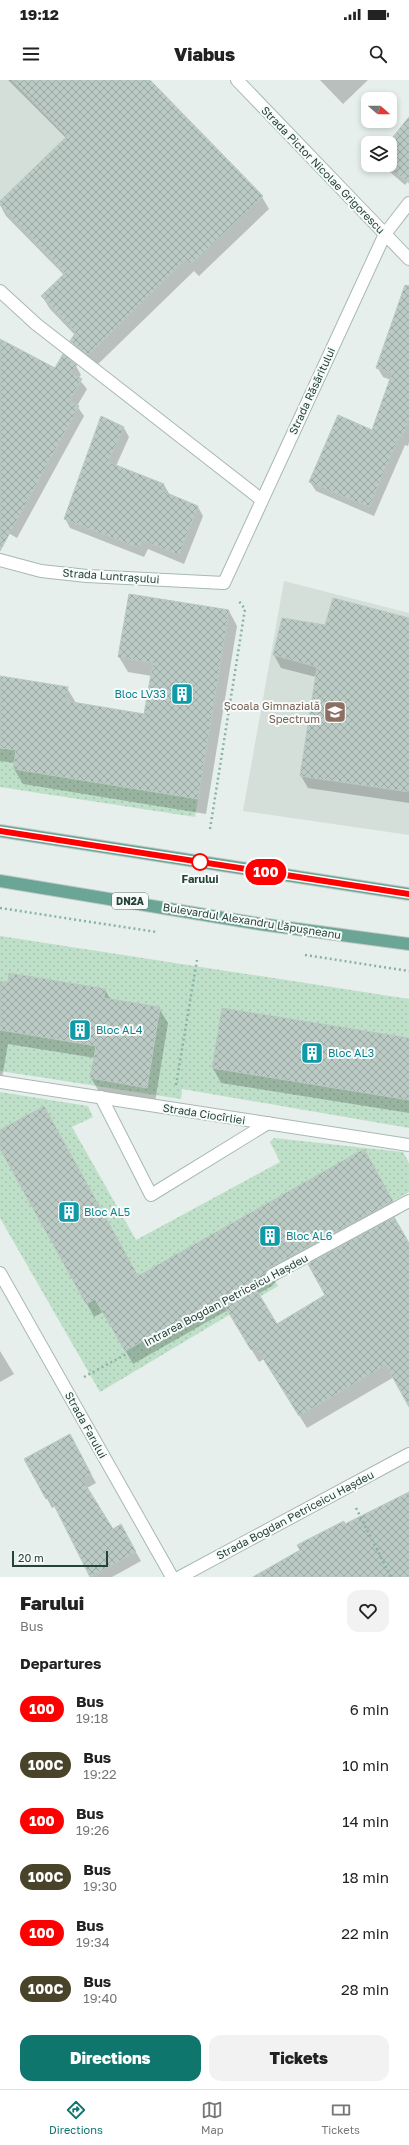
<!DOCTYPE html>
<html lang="en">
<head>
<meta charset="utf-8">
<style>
  :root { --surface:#fff; --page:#f2f2f2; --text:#222; --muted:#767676; --line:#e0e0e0; --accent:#0f766e }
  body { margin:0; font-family:"Golos Text",sans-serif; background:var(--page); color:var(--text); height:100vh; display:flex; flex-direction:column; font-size:15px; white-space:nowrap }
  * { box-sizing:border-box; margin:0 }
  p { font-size:13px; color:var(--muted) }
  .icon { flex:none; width:22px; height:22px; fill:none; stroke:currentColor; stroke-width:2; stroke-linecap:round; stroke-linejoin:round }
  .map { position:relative; height:1497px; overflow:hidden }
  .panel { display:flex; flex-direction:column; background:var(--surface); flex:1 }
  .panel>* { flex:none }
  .badge { padding:0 8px; border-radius:13px; font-size:14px; line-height:26px }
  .needle { width:26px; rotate:110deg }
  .tools { position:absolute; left:361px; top:12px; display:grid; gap:8px }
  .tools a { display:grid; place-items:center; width:36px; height:36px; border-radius:8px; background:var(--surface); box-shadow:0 2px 6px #0003; font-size:20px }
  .scale { position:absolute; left:12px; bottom:10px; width:96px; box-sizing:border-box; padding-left:4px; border:2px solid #24423a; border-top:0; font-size:11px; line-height:14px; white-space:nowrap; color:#24423a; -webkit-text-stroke:3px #f7fbf9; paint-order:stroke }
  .map>.badge { position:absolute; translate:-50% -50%; box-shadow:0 0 0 2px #fff }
  h2 { padding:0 20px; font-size:15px; line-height:36px }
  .round { display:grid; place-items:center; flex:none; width:42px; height:42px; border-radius:12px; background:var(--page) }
  .overview { display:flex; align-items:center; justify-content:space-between; height:68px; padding:0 20px }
  h1 { font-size:19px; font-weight:800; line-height:30px }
  .action { display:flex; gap:8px; margin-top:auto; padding:8px 20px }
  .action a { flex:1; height:46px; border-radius:12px; background:var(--accent); color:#fff; font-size:16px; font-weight:800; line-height:46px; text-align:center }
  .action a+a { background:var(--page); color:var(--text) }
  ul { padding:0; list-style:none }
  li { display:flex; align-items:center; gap:12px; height:56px; padding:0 20px }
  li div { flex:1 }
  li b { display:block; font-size:15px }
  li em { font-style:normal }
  li .badge { min-width:44px; font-weight:700; text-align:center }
  .status { display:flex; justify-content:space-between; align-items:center; height:28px; padding:0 20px; background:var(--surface); direction:ltr }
  .status svg { height:11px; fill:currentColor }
  header { display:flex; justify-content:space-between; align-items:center; height:52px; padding:0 20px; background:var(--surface); font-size:18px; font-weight:800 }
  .dock { display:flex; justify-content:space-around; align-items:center; height:56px; border-top:1px solid var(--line); background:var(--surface); font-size:11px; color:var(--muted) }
  .dock a { display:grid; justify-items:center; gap:2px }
  .dock .active { color:var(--accent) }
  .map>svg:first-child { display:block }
  .built { fill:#d4dfda }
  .park { fill:url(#park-dots) }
  .shadow { fill:#0003; fill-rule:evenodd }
  .building { fill:url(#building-cross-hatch); stroke:#b8c9c2 }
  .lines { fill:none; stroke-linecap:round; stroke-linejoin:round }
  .service-casing { stroke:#a8b8b2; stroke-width:14 }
  .minor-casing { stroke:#a8b8b2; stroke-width:14 }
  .tertiary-casing { stroke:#a8b8b2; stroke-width:14 }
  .primary-casing { stroke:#c2cac8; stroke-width:14 }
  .path { stroke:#86b3a5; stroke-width:2.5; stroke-dasharray:2 3; stroke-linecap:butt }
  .service { stroke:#fff; stroke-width:12 }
  .minor { stroke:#fff; stroke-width:12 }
  .tertiary { stroke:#fff; stroke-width:12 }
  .primary { stroke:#6aa596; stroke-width:12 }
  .line-casing { stroke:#fff; stroke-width:9 }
  .line { stroke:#f00; stroke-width:6 }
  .stop-dot { fill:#fff; stroke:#f00; stroke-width:2 }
  .labels { text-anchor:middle; stroke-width:4; stroke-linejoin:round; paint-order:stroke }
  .shield { fill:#f7fbf9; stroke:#637a73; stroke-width:1 }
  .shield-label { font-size:10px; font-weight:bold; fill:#24423a }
  .street-label { font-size:11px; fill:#24423a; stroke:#f7fbf9 }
  .culture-label { font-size:11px; fill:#0d838f; stroke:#f7fbf9; text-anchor:start }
  .education-label { font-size:11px; fill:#785e54; stroke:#f7fbf9; text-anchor:end }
  .stop-label { font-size:11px; font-weight:bold; fill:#24423a; stroke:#f7fbf9 }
</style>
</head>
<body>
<div class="status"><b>19:12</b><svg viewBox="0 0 49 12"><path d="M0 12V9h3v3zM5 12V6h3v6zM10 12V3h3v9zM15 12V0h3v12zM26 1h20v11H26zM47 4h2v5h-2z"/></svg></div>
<header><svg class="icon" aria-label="menu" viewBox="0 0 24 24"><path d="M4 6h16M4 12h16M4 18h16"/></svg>Viabus<svg class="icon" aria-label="search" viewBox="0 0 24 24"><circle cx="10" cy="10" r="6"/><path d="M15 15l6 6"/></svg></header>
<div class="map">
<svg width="409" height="1497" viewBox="0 0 409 1497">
  <defs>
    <pattern id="park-dots" width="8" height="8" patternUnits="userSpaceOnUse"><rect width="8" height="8" fill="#bfe0c8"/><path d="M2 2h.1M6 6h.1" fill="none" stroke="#a4c1ad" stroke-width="1.8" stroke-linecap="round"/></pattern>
    <pattern id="building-cross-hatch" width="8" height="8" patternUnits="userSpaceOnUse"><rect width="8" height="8" fill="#bbcac4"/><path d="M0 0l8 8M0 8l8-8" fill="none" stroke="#98a6a0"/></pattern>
  </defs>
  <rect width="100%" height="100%" fill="#e6efeb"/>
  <path class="built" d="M0,0H87L67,56L0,121Z
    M284,501L409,533V755L243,731Z"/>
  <path class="park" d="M0,668L16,670L13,689L198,719L195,737L0,707Z
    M0,856L409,919V1048L182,1009L181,1019L0,991V950L96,966L91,998L147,1008L160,927L104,918L105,909L10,893L8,903L0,901Z
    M0,1012L88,1026L93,1037L72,1047L136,1160L280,1082L270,1062L274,1058L403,1072L409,1083V1112L393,1121L364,1069L138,1196L44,1026L0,1050Z
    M0,1069L86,1224L95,1219L125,1271L269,1190L278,1206L100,1312L0,1138Z"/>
  <path class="shadow" d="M8,0H149L262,117L269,129L199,196L194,191L95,287L79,274L72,261L75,255L50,229L42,216L64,195L6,136L0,125V122L66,58Z
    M320,0H368L343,24Z
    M409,47V100L405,105L382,85H390L389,63Z
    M409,253V362L408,366L405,365L374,436L316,411L310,402L373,351L391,300L383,297L377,287Z
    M0,259L55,290L76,286L81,295L78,298L87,309L77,326L84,336L17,458L0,448Z
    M124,348L129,357L116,386L164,405L170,415L198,427L203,436L184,484L148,469L144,477L70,448L65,438Z
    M130,515L229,531L237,546L206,734L23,704L14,689L15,683L0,681V597L67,608L76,623L145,635L152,596L128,592L119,577Z
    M283,539L326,546L409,539V723L308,708L301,696L316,597L281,588L274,575Z
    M0,902L105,910L111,920L159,928L168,943L155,1022L100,1013L91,998L95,978L8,964L2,998L0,997Z
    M223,929L409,959V1033L221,1003L213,988Z
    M0,1051L137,1197L364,1070L400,1134L367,1152L409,1228V1313L394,1297L307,1348L264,1279L259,1282L228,1230L133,1284L103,1232L94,1237L87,1224L0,1067ZM309,1183L326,1216L277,1245L258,1214L272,1206L276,1201Z
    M0,1271L14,1294L0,1302Z
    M75,1365L96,1403L87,1408L113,1450L126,1455L141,1481L112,1497H90L56,1426L52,1428L26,1379Z"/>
  <path class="building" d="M12,0H150L263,116L191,184L186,179L88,275L70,261L76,252L41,216L65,193L0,125V121L67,56Z
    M409,37V103L386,85H390V63H388Z
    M405,205L409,206V338L402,357L399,356L369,427L309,402L338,335L372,350L392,293L376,288Z
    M0,259L55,288L63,274L77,285L70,292L82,299L69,321L79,326L0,471Z
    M101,336L124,347L108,382L164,404L162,411L198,426L179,475L142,460L139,468L64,439Z
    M129,514L229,530L198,719L13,689L16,670L0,668V596L68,607L66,621L144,634L153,583L118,577Z
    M333,518L409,538V712L300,696L317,587L273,575L282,538L325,545Z
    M9,893L106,909L104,918L160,927L147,1008L90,998L96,966L0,950V901L8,903Z
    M222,928L409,958V1020L212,988Z
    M44,1026L138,1196L364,1069L393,1121L268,1188L265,1193L251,1201L277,1244L325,1215L308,1184L394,1137L409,1163V1327L386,1285L299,1336L256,1267L251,1270L220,1218L125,1271L95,1219L86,1224L0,1069V1050Z
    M70,1354L91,1394L82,1399L113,1449L121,1444L136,1472L90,1497L50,1417L46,1419L24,1379Z
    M409,1412V1497H253L300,1470L297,1465L344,1441L345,1444Z"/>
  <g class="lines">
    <g class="service-casing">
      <path id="service" d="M0,211L36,244L262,420
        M101,1017L151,1115L268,1043
        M272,1195L409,1121"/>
    </g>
    <g class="minor-casing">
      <path id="minor" d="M237,0L409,179
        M0,480L41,491L87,496L224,503L385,154L409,123
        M0,1002L409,1065
        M180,1497L409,1374"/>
    </g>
    <g class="tertiary-casing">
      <path id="tertiary" d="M0,1193L172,1497"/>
    </g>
    <g class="primary-casing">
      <path id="primary" d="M0,751L409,814
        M0,801L260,844L409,864"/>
    </g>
    <path class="path" d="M210,749L245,529L238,520
      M0,828L156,852
      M305,875L409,891
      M176,1005L197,880
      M84,1297L252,1206
      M356,1428L391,1497"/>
    <use href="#service" class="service"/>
    <use href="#minor" class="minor"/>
    <use href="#tertiary" class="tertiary"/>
    <use href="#primary" class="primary"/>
  </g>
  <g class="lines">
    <g class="line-casing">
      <path id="line" d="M0,751L409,814"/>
    </g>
    <use href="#line" class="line"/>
  </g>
  <defs>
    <g id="building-square" transform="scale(1.15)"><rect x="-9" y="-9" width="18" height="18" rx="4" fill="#0f9aa8" stroke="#f7fbf9"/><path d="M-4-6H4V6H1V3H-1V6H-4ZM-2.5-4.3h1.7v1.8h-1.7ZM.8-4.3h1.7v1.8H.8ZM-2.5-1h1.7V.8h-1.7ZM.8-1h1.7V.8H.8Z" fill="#fff"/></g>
    <g id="school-square" transform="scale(1.15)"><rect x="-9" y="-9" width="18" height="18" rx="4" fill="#8d6e63" stroke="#f7fbf9"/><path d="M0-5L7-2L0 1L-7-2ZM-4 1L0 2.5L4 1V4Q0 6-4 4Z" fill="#fff"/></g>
  </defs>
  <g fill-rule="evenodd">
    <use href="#building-square" x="182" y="614"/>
    <use href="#school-square" x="335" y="632"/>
    <use href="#building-square" x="80" y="950"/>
    <use href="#building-square" x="312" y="973"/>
    <use href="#building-square" x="69" y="1132"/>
    <use href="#building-square" x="270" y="1156"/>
  </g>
  <circle class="stop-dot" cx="200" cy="782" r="8"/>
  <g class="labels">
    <rect class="shield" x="112" y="813" width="36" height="16" rx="3"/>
    <g class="shield-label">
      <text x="130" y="825">DN2A</text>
    </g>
    <g class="street-label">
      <text transform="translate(323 90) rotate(46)" y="4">Strada Pictor Nicolae Grigorescu</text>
      <text transform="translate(312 311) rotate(-65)" y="4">Strada Răsăritului</text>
      <text transform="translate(111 496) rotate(4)" y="4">Strada Luntrașului</text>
      <text transform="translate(252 841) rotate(9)" y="4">Bulevardul Alexandru Lăpușneanu</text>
      <text transform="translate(204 1034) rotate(9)" y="4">Strada Ciocîrliei</text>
      <text transform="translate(226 1220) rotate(-28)" y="4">Intrarea Bogdan Petriceicu Hașdeu</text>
      <text transform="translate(86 1345) rotate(61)" y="4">Strada Farului</text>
      <text transform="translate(295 1435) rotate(-28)" y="4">Strada Bogdan Petriceicu Hașdeu</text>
    </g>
    <g class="culture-label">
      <text x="166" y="618" text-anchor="end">Bloc LV33</text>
      <text x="96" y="954">Bloc AL4</text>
      <text x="328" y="977">Bloc AL3</text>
      <text x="84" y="1136">Bloc AL5</text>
      <text x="286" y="1160">Bloc AL6</text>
    </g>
    <g class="education-label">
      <text x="320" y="630">Școala Gimnazială<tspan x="320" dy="13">Spectrum</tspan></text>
    </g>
    <g class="stop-label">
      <text x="200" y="803">Farului</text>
    </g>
  </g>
</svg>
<div class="tools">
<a><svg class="needle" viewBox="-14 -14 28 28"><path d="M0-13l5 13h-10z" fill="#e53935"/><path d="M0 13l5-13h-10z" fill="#767676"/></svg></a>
<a><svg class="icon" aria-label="layers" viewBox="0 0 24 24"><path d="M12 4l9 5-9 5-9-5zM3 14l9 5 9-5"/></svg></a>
</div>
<div class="scale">20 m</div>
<b class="badge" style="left:266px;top:792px;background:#f00;color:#fff">100</b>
</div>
<section class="panel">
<div class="overview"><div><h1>Farului</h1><p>Bus</p></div><a class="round"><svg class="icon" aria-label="heart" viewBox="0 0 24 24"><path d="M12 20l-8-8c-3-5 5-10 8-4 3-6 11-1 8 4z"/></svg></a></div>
<h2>Departures</h2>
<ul>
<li><span class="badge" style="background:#f00;color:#fff">100</span><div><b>Bus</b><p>19:18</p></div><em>6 min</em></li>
<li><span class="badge" style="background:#494429;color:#fff">100C</span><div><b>Bus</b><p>19:22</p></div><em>10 min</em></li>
<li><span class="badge" style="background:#f00;color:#fff">100</span><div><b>Bus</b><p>19:26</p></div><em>14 min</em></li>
<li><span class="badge" style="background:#494429;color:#fff">100C</span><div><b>Bus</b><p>19:30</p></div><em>18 min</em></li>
<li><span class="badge" style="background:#f00;color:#fff">100</span><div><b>Bus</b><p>19:34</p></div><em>22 min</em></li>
<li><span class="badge" style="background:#494429;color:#fff">100C</span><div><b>Bus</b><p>19:40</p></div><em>28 min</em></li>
</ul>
<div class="action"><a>Directions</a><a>Tickets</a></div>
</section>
<nav class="dock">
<a class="active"><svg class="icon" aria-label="directions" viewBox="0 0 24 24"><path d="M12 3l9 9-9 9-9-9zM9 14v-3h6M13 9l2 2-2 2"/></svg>Directions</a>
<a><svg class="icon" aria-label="map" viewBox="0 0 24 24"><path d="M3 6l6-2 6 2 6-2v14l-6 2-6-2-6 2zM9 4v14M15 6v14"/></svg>Map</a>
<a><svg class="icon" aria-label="tickets" viewBox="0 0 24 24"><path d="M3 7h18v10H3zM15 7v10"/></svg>Tickets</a>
</nav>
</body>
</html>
